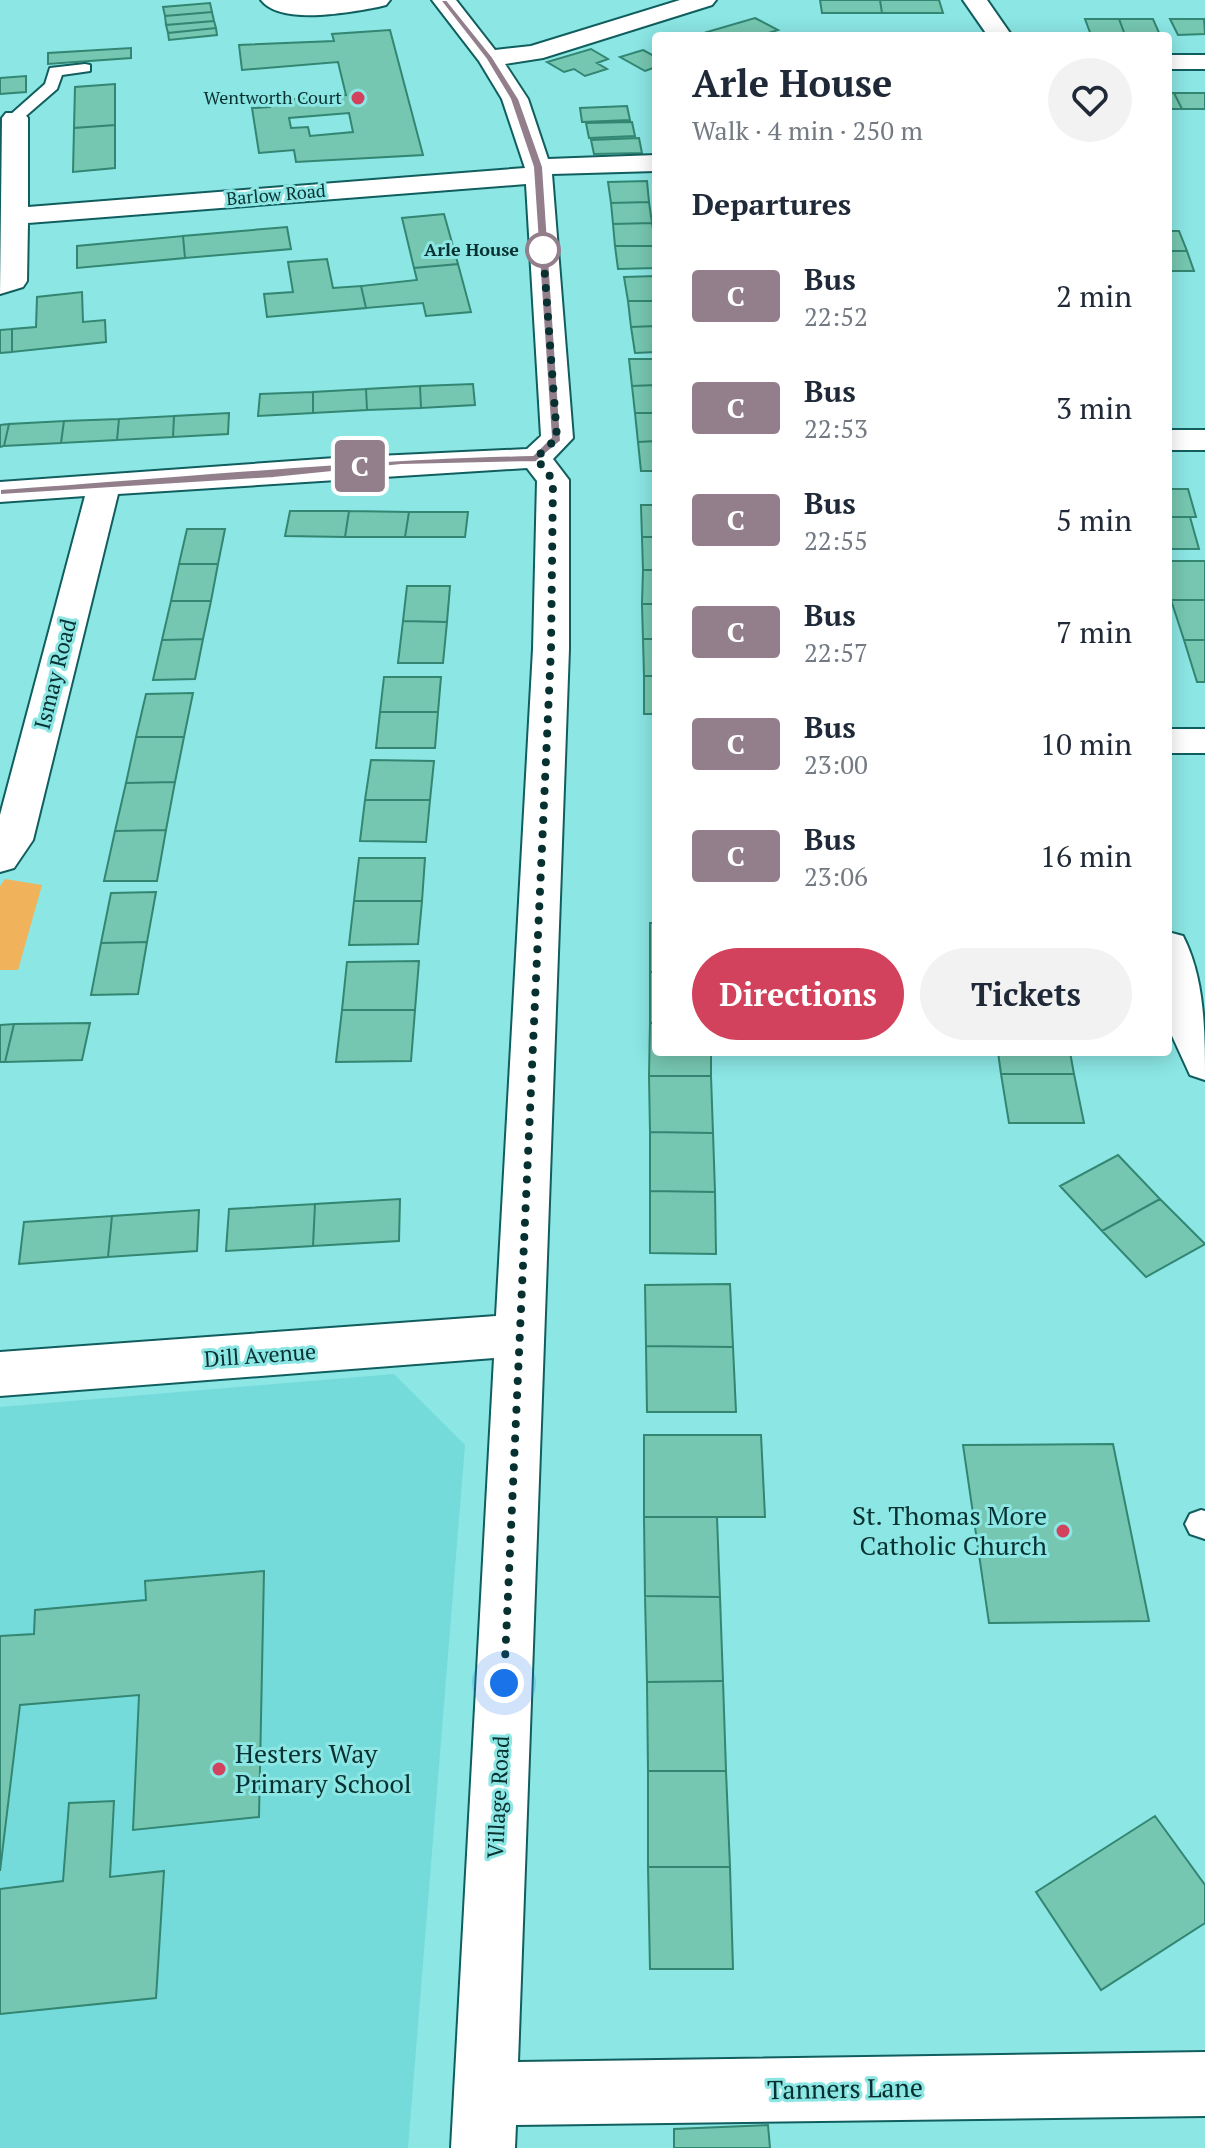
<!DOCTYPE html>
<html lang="en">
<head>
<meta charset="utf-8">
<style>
  :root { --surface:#fff; --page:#f2f2f3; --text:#1f2937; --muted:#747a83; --accent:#d3425c }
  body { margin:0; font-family:"PT Serif",serif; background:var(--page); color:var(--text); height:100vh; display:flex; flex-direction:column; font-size:30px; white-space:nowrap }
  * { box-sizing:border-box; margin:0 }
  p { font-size:26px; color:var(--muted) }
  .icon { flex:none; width:44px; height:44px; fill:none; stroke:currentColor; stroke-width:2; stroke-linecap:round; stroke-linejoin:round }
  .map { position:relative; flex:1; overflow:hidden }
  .drawer { position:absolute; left:652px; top:32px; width:520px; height:1024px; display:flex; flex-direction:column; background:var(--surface); border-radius:8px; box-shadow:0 4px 20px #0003 }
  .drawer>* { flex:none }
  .badge { padding:0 16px; border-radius:6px; font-size:28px; line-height:52px }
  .you { position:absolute; width:40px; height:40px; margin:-20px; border:6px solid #fff; border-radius:50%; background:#1a73e8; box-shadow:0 0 0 12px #1a73e833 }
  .map>.badge { position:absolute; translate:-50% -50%; box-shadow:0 0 0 4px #fff }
  h2 { padding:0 40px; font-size:30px; line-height:72px }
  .round { display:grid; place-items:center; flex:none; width:84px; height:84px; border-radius:42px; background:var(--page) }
  .summary { display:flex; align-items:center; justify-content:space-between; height:136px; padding:0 40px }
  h1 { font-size:38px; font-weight:700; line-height:60px }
  .button { display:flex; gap:16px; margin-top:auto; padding:16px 40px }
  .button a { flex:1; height:92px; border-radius:48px; background:var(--accent); color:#fff; font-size:32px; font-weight:700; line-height:92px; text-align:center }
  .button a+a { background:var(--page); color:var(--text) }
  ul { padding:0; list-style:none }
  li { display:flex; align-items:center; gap:24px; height:112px; padding:0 40px }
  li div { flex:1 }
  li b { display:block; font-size:30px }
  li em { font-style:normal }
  li .badge { min-width:88px; font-weight:700; text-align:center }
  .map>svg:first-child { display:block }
  .built { fill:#74dbda }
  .green { fill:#f0b35b }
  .building { fill:#76c7b1; stroke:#328672; stroke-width:2; fill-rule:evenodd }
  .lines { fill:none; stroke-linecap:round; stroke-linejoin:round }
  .lane-casing { stroke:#115e5e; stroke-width:4 }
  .street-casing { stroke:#115e5e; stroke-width:4 }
  .lane { fill:#fff; fill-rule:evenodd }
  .street { fill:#fff; fill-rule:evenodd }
  .line { fill:#927f8b; stroke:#fff; stroke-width:2 }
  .walk { stroke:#073130; stroke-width:8; stroke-dasharray:0 14.4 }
  .poi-dot { fill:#d3425c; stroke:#8be6e4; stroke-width:3 }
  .stop-dot { fill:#fff; stroke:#927f8b; stroke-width:4 }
  .labels { text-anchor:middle; stroke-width:6; stroke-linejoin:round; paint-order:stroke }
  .far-poi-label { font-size:18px; fill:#073130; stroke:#8be6e4; text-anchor:end }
  .far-street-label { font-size:18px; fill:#073130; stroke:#8be6e4 }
  .far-stop-label { font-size:18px; font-weight:bold; fill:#073130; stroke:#8be6e4; text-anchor:end }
  .street-label { font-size:22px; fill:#073130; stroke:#8be6e4 }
  .near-poi-label { font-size:26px; fill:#073130; stroke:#8be6e4; text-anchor:end }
  .near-street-label { font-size:26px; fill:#073130; stroke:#8be6e4 }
</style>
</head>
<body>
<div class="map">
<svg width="1205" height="2148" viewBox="0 0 1205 2148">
  <rect width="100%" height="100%" fill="#8be6e4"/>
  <path class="built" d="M394,1374L465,1445L408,2148H0V1407Z"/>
  <path class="green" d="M5,879L42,885L18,970H0V886Z"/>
  <path class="building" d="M820,0H880L882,13H822Z
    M880,0H939L943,13H882Z
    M210,3L212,12L165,16L163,7Z
    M212,12L214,21L166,25L165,16Z
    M755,18L778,30L759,36H715L707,32Z
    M1085,19H1119L1125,35H1091Z
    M1119,19H1153L1160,35H1125Z
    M1170,19H1204L1205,34L1178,35Z
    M214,21L216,28L168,33L166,25Z
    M216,28L217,35L169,40L168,33Z
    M390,30L423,155L296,162L294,150L259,153L252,108L270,107L269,101L346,95L338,62L242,70L239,45L334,41L332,34ZM349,113L353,132L310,136L308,127L291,128L289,118Z
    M131,48V58L48,64V53Z
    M591,49L608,59L597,63L607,69L585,76L574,69L564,72L547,62Z
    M643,50L656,57V67L645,71L620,57Z
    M26,76V92L0,94V78Z
    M115,84V125L74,128L75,87Z
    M1168,93H1174L1182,109H1168Z
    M1174,93H1205V109H1182Z
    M627,106L630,120L582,122L580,108Z
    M632,122L635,136L589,138L586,123Z
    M115,125V168L73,172L74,128Z
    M639,138L642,153L594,154L591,140Z
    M647,181L649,202L611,203L608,182Z
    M649,202L652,223L613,224L611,203Z
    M444,214L458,264L414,268L402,218Z
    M652,223L656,246H615L613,224Z
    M287,227L291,249L185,258L183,236Z
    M1168,231H1179L1187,251H1168Z
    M183,236L185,258L77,268V246Z
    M615,246H656V268L618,269Z
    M1168,251H1187L1194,271H1168Z
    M327,259L333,288L361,286L366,308L267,317L264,294L293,292L288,262Z
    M458,264L471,312L426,316L423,303L366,308L361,286L417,280L414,268Z
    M656,276V301H628L624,277Z
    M82,292L83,322L105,320L106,342L12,352V329L36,327L37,297Z
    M628,301H656V326L631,327Z
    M656,326V352L635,353L631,327Z
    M12,329V352L0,353V330Z
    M629,359H656V385L632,386Z
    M473,384L475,405L421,408L420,386Z
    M656,385V413H635L632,386Z
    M420,386L421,408L367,410L366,389Z
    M366,389L367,410L313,413V392Z
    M313,392V413L258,416L260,394Z
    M229,413L228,434L173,437L174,416Z
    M635,413H656V441L638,442Z
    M174,416L173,437L117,440L119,419Z
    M119,419L117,440L61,443L64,421Z
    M64,421L61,443L4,446L9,424Z
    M9,424L4,446L0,447V425Z
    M656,441V471H641L638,442Z
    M1168,489H1188L1196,517H1168Z
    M641,505H656V537H642Z
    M290,511H349L345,537L285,536Z
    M349,511L409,512L405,537H345Z
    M409,512H468L465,537H405Z
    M1168,517H1190L1199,549H1168Z
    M187,529H225L218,564H179Z
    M642,537H656V570H643Z
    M1168,561H1205V600H1171Z
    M179,564H218L211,601H171Z
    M643,570H656V604H642Z
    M407,586H450L447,622L403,621Z
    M1171,600H1205V640H1184Z
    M171,601H211L203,639L162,640Z
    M642,604H656V639H643Z
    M403,621L447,622L443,663H398Z
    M203,639L195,679L153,680L162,640Z
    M643,639H656V676H644Z
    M1184,640H1205V682H1197Z
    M644,676H656V714H644Z
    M384,677H441L438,712H380Z
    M193,693L184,737H136L146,694Z
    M380,712H438L435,748H376Z
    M136,737H184L175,782L126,783Z
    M371,760L434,761L430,800H365Z
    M175,782L166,830L115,831L126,783Z
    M365,800H430L426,842L360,841Z
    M166,830L157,881H104L115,831Z
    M359,858H425L422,901H354Z
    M156,892L147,942L101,943L111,893Z
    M354,901H422L418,944L349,945Z
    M650,923H656V972H650Z
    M147,942L138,994L91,995L101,943Z
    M419,961L415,1010H342L347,962Z
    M650,972H656V1023H650Z
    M342,1010H415L411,1061L336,1062Z
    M90,1023L82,1060L5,1062L14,1024Z
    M650,1023H656V1052H711V1076H649Z
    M14,1024L5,1062H0V1025Z
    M998,1052H1070L1074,1074H1001Z
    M1001,1074H1074L1084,1123H1009Z
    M649,1076H711L713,1133L650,1132Z
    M650,1132L713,1133L715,1192L650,1191Z
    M1118,1155L1160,1199L1102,1231L1060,1186Z
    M650,1191L715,1192L716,1254L650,1253Z
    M400,1199L399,1241L313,1246L315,1204Z
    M1160,1199L1205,1244L1146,1277L1102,1231Z
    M315,1204L313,1246L226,1251L229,1209Z
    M199,1210L197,1251L108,1257L112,1216Z
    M112,1216L108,1257L19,1264L24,1222Z
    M730,1284L733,1347L646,1346L645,1285Z
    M646,1346L733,1347L736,1412H647Z
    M644,1435H761L765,1517H644Z
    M1113,1444L1149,1621L989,1623L963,1445Z
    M644,1517H717L720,1597L645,1596Z
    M264,1571L259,1817L133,1830L139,1695L20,1705L0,1871V1636L34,1634L35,1610L146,1600L145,1581Z
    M645,1596L720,1597L723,1681L647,1682Z
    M723,1681L726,1771H648L647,1682Z
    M648,1771H726L730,1867H648Z
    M114,1801L110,1877L164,1871L156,1998L0,2014V1889L63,1881L69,1803Z
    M1155,1816L1205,1885V1923L1101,1990L1036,1892Z
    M648,1867H730L733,1969H650Z
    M768,2125L770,2148H674V2129Z"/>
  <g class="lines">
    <g class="lane-casing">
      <path id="lane" d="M85,64L90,65V71L62,75L57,89L20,121H10V115L45,84L50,68Z
        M1201,1510L1205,1511V1539L1190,1534L1185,1524L1190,1514Z"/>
    </g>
    <g class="street-casing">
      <path id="street" d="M261,0H390L386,5L378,7C351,12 281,26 261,0Z
        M432,0H456L495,50L531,46L680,0H716L712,5L543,58L505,64L528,99L548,159L656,155V171L552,174L573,438L553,459L569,480V649L518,2062L1205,2052V2116L516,2125L515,2148H451L494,1358L0,1396V1352L496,1316L533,649L537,481L527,468L118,494L33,840L14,868L0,872V815L85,496L0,502V482L335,458L527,449L541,436L526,184L28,223L27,281L23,287L0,294L2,118L6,113H24L28,118V207L525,168L502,99L479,61Z
        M963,0H987L1012,36H988Z
        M1168,55H1205V69H1168Z
        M1168,430H1205V450H1168Z
        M1168,729H1205V753H1168Z
        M1168,932L1183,936C1205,979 1205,1032 1205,1080L1190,1075L1168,1027Z"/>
    </g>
    <use href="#lane" class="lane"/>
    <use href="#street" class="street"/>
  </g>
  <path class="line" d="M440,0H447L492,56L519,99L543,167L561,441L536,462L401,465L273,478L0,495V489C178,477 355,459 533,455L551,437L533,167L510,99L486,59Z"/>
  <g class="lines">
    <path class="walk" d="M504,1683L551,649L553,480L536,458L557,438L543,250"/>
  </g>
  <g class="poi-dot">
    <circle cx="358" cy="98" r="8"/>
    <circle cx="1063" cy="1531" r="8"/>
    <circle cx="219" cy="1769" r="8"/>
  </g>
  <circle class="stop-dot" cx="543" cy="250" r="16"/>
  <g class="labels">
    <g class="far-poi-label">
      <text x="342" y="104">Wentworth Court</text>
    </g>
    <g class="far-street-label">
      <text transform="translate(276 195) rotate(-5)" y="6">Barlow Road</text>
    </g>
    <g class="far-stop-label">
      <text x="519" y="256">Arle House</text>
    </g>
    <g class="street-label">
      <text transform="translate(55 674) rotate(-76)" y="8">Ismay Road</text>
      <text transform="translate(260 1355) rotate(-4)" y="8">Dill Avenue</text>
      <text transform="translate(498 1797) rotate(-87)" y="8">Village Road</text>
    </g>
    <g class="near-poi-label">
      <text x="1047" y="1525">St. Thomas More<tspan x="1047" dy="30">Catholic Church</tspan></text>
      <text x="235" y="1763" text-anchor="start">Hesters Way<tspan x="235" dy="30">Primary School</tspan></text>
    </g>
    <g class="near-street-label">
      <text transform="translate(845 2089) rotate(-1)" y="9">Tanners Lane</text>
    </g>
  </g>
</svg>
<div class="you" style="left:504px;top:1683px"></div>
<b class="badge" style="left:360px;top:466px;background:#927f8b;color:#fff">C</b>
<section class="drawer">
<div class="summary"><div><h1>Arle House</h1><p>Walk · 4 min · 250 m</p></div><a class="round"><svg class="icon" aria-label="heart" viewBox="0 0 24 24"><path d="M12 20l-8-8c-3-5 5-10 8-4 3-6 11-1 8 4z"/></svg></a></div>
<h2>Departures</h2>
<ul>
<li><span class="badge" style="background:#927f8b;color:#fff">C</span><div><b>Bus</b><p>22:52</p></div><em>2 min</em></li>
<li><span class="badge" style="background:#927f8b;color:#fff">C</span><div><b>Bus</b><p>22:53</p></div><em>3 min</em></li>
<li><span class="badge" style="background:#927f8b;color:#fff">C</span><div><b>Bus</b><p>22:55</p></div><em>5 min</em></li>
<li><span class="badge" style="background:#927f8b;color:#fff">C</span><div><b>Bus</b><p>22:57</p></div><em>7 min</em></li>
<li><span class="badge" style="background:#927f8b;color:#fff">C</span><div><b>Bus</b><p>23:00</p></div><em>10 min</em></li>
<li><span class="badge" style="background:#927f8b;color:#fff">C</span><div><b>Bus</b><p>23:06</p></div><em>16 min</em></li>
</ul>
<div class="button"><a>Directions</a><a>Tickets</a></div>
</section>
</div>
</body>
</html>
